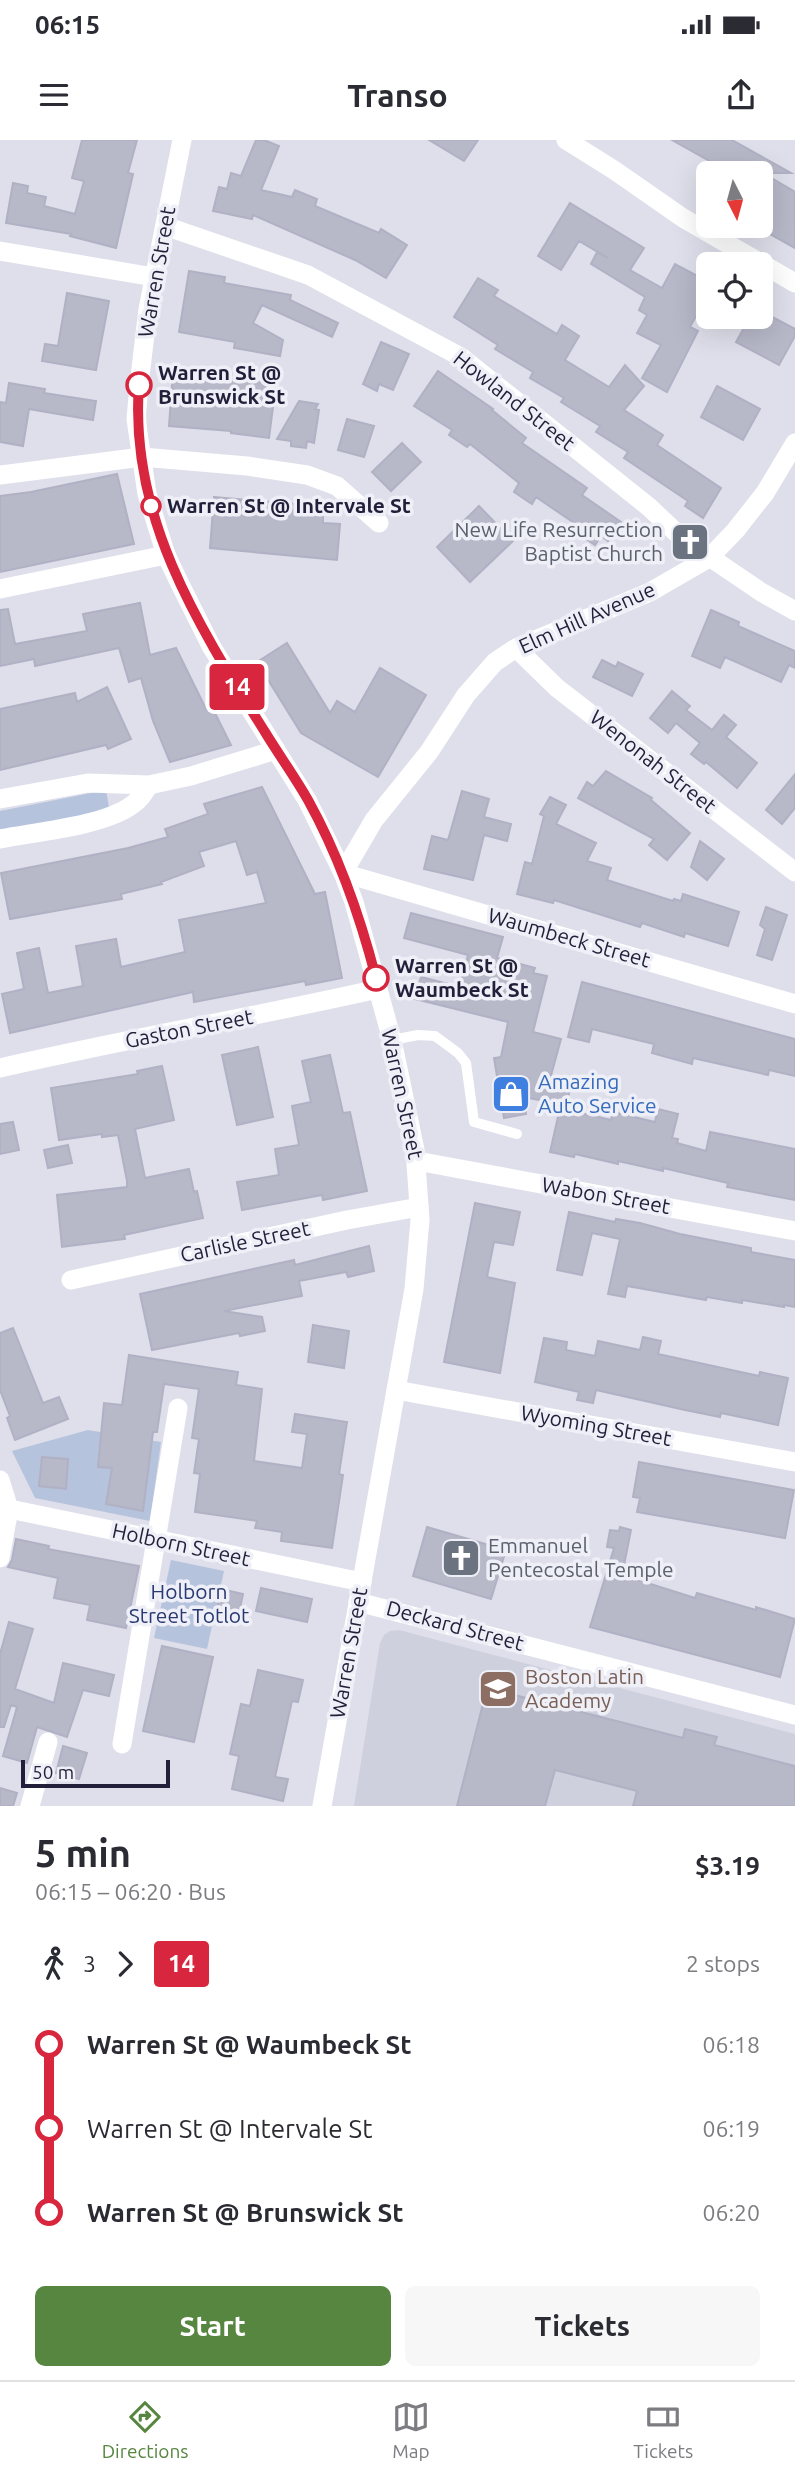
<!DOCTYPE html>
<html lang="en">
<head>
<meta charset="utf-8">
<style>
  :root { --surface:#fff; --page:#f7f7f7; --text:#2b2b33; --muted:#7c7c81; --line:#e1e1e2; --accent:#578640 }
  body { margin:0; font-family:Ubuntu,sans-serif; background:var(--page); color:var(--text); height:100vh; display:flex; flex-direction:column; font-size:26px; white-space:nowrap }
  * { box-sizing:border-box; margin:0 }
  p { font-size:23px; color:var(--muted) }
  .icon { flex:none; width:38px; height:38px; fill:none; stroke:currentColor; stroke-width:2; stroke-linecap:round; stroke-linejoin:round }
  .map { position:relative; height:1666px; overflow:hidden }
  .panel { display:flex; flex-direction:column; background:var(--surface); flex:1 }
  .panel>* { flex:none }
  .badge { padding:0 14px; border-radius:5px; font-size:24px; line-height:46px }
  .needle { width:46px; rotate:174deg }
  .controls { position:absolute; left:696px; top:21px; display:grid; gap:14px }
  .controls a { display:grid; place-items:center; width:77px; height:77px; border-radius:10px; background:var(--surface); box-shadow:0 7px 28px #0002; font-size:35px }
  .scale { position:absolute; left:21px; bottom:18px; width:149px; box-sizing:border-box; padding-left:7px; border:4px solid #221f3a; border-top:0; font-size:19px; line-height:24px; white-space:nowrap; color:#221f3a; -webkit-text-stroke:5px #eeeff7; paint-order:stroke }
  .map>.badge { position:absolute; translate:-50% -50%; box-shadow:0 0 0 4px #fff }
  .legs { display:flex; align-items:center; gap:10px; height:77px; padding:0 35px; font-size:23px }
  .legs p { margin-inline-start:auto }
  .overview { display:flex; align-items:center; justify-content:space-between; height:119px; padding:0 35px }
  h1 { font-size:38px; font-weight:600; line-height:52px }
  .button { display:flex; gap:14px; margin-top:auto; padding:14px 35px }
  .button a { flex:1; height:80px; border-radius:10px; background:var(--accent); color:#fff; font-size:28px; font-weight:600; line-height:80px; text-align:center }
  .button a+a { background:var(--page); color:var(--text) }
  ul { padding:0 35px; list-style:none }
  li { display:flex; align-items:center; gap:24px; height:84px; font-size:26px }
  li i { display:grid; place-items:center; width:10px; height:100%; margin:0 9px; background:currentColor }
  li i::after { content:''; width:18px; height:18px; margin:-9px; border:5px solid; border-radius:50%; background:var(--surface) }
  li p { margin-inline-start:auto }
  li:first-child i { background:linear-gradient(#0000 50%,currentColor 0) }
  li:last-child i { background:linear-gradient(currentColor 50%,#0000 0) }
  .status { display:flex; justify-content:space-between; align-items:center; height:49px; padding:0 35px; background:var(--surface); direction:ltr }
  .status svg { height:19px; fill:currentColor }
  header { display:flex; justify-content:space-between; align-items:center; height:91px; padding:0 35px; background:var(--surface); font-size:32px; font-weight:600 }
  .dock { display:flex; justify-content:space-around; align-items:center; height:98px; border-top:2px solid var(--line); background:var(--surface); font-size:19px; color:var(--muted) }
  .dock a { display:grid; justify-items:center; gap:4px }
  .dock .active { color:var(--accent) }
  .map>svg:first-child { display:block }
  .built { fill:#cfd0de }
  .green { fill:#b6c3dc }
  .building { fill:#b7b8c8; stroke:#b0b1c4; stroke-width:2 }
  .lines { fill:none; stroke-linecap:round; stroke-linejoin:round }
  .service { stroke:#fff; stroke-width:10 }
  .minor { stroke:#fff; stroke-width:19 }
  .secondary { stroke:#fff; stroke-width:19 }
  .line-1-casing { stroke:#fff; stroke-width:16 }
  .line-1 { stroke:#d7263d; stroke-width:10 }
  .stop-1-dot { fill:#fff; stroke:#d7263d; stroke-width:3.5 }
  .labels { text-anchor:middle; stroke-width:7; stroke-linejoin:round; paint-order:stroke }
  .street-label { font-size:21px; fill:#221f3a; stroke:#eeeff7 }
  .stop-label { font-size:21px; font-weight:bold; fill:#221f3a; stroke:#eeeff7; text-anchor:start }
  .worship-label { font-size:21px; fill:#5b616d; stroke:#eeeff7; text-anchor:end }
  .shop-label { font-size:21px; fill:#366cbe; stroke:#eeeff7; text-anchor:start }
  .park-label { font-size:21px; fill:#293971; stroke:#eeeff7 }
  .education-label { font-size:21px; fill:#785e54; stroke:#eeeff7; text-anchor:start }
</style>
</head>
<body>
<div class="status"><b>06:15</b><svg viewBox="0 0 49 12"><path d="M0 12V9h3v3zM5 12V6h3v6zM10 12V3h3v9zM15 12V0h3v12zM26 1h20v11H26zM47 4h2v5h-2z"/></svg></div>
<header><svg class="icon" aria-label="menu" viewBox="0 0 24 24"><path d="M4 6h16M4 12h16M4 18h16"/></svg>Transo<svg class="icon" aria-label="share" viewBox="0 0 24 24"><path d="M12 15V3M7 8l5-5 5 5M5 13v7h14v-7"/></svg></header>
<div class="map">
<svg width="795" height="1666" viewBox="0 0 795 1666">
  <rect width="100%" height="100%" fill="#dedfea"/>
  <path class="built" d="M399,1490L795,1594V1666H354L380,1503L384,1495L390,1491Z"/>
  <path class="green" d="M106,650L110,673L0,694V671Z
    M88,1290L161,1302L150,1381L35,1358L12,1311Z
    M171,1420L224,1431L207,1509L154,1498Z"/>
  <path class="building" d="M82,0H137L128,33L133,34L116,108L70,96L71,94L6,83L13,43L28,46L27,53L46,57L44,66L75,74L84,41L72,38Z
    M256,0H264L279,6L261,50L292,57L295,50L317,59L315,66L379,93L381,89L407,105L386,138L355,120L253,75L252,79L213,71L219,47L227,49L231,33L241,36Z
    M429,0H478L464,21Z
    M672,0H732L791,33H763L795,52V108L761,89V33H731Z
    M570,63L644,108L630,130L662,148L675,124L709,142V152L690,187L698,191L667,252L642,238L661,205L637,193L647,175L639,170L645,157L591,124L597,112L608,118L579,101L561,130L538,116Z
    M189,131L225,137L224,143L291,155L290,160L338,183L332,197L262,165L253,183L283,200L280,216L234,208L235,202L179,192Z
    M478,138L498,150L494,156L557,194L562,185L579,196L565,220L609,247L625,225L644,246L624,270L663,295L657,305L721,348L703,378L685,366L688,361L624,318L628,312L596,292L600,286L561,262L564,258L530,238L533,232L495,209L498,205L454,177Z
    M67,153L109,161L96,230L42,221L45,204L58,206Z
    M761,171L795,189V196L779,225L736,202L750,177H761Z
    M381,202L409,214L393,250L379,244L377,251L363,244Z
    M438,231L493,269L492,270L526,298L522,303L587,348L582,355L621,382L608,401L601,396L595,405L576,392L580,387L536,357L532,364L514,352L519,343L470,304L467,307L449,295L452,290L414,266Z
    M173,232L276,244L269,298L231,293V291L169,286Z
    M9,243L45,249L44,253L96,261L93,280L29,269L23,306L0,302V262L6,263Z
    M717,246L760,269L743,300L701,277Z
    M299,261L318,264L315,269L319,270L314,303L307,301L306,308L291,306V301L277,299Z
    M347,279L374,286L364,317L338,310Z
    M402,303L421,322L391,351L372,332Z
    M117,334L134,404L0,432V356L31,352Z
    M214,357L306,365L305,372L323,376V383L340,384L337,420L210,408Z
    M479,366L513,401L470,442L437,407Z
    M140,463L150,515L176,508L206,569L212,567L231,605L170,622L153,581L141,538L129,542L119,508L35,526L34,519L0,526V470L8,469L15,504L87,491L83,474Z
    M711,470L739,482L738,486L795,511V528L789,525L781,542L725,517L720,528L692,516Z
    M287,503L330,573L337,561L355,572L380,528L426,555L378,637L301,593L257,522Z
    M602,520L616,527L618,522L643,534L632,556L593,537Z
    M107,547L131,599L108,609L106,605L0,630V569L75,553L77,562Z
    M672,551L690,566L686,570L712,590L724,575L736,585L726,597L757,623L737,648L706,622L704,624L691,614L700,603L676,583L668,593L650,578Z
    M606,631L652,658L651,660L690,693L667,720L649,705L654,699L578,658L587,642L593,646Z
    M795,634V668L782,684L766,670Z
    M262,647L315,754L325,752L342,838L306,845L305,841L194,862L193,852L10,893L2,854L24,849L17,813L39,808L48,853L83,846L76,806L116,799L121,827L185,812L179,780L266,763L257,732L247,735L236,701L199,712L204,726L161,742L162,744L121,754L122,759L10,779L1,733L128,708L168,697L165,689L208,674L204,664Z
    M462,651L489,659L484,677L511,684L507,701L484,695L473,740L424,729L432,696L448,700Z
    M550,657L566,665L556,684L596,703L587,721L611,728L607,740L673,761L674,759L681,761L683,754L739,772L728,806L685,793L684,797L642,783L640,787L554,760L553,763L517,754L525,722L532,724L544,676L540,674Z
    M700,701L724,719L707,740L691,727Z
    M766,767L787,775L772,820L757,815L765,789L760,785Z
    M411,773L503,797L497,818L535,828L533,833L547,836L533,892L561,899L549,943L570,947L567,965L523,957L526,974L504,978L494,918L501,917L508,882L415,859L421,837L460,847L468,815L404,798Z
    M582,842L795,899V936L769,930L768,935L693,918L692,924L652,913L654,904L592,889L589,902L568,897Z
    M258,907L273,977L237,985L222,915Z
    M330,915L343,973L350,972L367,1051L323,1060L322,1055L242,1070L237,1042L279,1035L275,1009L299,1005L292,966L311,962L302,921Z
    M162,926L174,980L135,989L145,1038L189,1029L194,1052L197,1051L203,1078L124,1095L125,1099L62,1107L57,1055L127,1047V1041L118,995L102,997V994L59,1000L51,948L138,934L137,931Z
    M560,968L611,980L613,972L655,982L658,969L678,974L672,998L678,999L677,1003L706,1011L710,992L795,1009V1060L727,1047L728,1043L663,1028V1031L618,1021V1024L575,1014L574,1017L550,1012Z
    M13,982L19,1010L0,1014V984Z
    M68,1005L72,1023L48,1028L44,1010Z
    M475,1063L520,1072L513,1105L494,1102L487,1137L515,1143L500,1233L444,1222Z
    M569,1072L615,1082L616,1079L640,1083L680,1094L751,1108V1112L795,1120V1167L784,1165V1167L742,1160V1163L707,1157L706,1160L627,1146L625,1157L608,1154L620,1099L592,1093L582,1135L557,1130Z
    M369,1106L374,1131L348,1137L346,1132L299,1141L302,1156L224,1171L262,1177L265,1191L240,1196L239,1193L152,1210L140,1154L294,1120L295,1125Z
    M313,1185L349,1191L344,1228L308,1222Z
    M13,1188L43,1263L59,1257L68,1279L15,1300L7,1278L10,1276L0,1250V1193Z
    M643,1197L661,1201L658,1214L759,1236L760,1232L788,1238L778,1285L721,1273L720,1277L685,1270L596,1250L593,1263L577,1260L579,1252L535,1242L544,1198L567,1202L566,1210L595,1216L598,1201L640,1210Z
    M129,1215L238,1232L236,1245L262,1249L254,1321L302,1328L307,1294L292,1292L295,1274L347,1282L339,1334L343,1335L332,1408L281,1401L282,1392L255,1388L257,1381L195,1372L200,1334L194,1333L199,1299L192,1298L199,1249L164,1244L157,1292H153L143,1371L106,1364L112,1328L98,1327L104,1263L122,1265Z
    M42,1317L68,1319L66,1349L39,1346Z
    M639,1322L794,1350L785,1398L637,1372L640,1358L633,1357Z
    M427,1387L506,1410L491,1459L413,1436Z
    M620,1387L631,1390L622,1435L695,1458L697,1453L756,1470V1467L795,1479L780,1537L590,1487L614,1408L607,1407L610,1390L619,1391Z
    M16,1399L49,1406L48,1409L139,1426L126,1488L87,1480L90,1465L54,1458L58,1438L8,1427L12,1420Z
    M261,1448L312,1459L307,1482L256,1471Z
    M221,1449L243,1454L239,1473L217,1468Z
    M9,1482L33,1489L15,1549L54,1563L63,1523L114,1535L109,1556L83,1550L67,1597L37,1587L27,1623L3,1616L17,1567L11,1565L4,1587H0V1514Z
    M162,1506L213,1517L194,1602L143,1591Z
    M258,1530L303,1540L298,1562L292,1561L275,1637L288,1639L283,1661L232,1649L239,1616L230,1614L241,1564L250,1566Z
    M487,1548L683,1598L685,1589L717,1597L714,1605L795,1626V1666H633L637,1651L555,1630L545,1666H457Z
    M63,1606L87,1613L79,1639L56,1633Z
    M0,1648L17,1653L13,1666H0Z"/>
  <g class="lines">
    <path class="service" d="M392,900L418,895L435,896L458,913L466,923L474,982L517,994"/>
    <path class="minor" d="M566,0L614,30L683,78L795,143
      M165,86L308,135L461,217L649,367L683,399L761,452L795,471
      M0,111L154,137
      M795,303L765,353L735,391L709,418L650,452L516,508L495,522L466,555L429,612L374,680L343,733L795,864
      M0,335L142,317L247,326L307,335L337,346L379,383
      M0,449L166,415
      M516,508L557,548L795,732
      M0,659L88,643L149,645L191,636L276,610
      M0,699C35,692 104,686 132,665C140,660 144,653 149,645
      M0,928C126,899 253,877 378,849
      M417,1021L795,1091
      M71,1140L347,1080L419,1067
      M396,1250L795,1322
      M0,1340L9,1369L0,1418
      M0,1367L362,1442
      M358,1462L795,1575
      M122,1604L178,1268
      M30,1666L48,1602"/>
    <path class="secondary" d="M182,0L148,169L139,245L136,279L147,354L166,415L179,442L211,506L307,660L343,733L354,762L392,900L415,1010L420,1080L414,1149L322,1666"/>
  </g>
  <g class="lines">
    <g class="line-1-casing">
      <path id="line-1" d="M139,245C129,377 198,485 265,592C279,615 295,637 308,660C339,716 360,776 376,838"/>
    </g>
    <use href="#line-1" class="line-1"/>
  </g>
  <defs>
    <g id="church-square" transform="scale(2.0125)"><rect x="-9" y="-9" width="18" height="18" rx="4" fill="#6b7280" stroke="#eeeff7"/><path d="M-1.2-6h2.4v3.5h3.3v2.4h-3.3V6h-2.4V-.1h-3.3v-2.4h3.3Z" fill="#fff"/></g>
    <g id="shop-square" transform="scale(2.0125)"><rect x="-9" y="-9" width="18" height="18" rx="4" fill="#3f7fe0" stroke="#eeeff7"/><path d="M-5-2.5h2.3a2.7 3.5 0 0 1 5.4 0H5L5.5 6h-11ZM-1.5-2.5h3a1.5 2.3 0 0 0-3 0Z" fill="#fff"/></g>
    <g id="school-square" transform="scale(2.0125)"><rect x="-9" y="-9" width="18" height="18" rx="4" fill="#8d6e63" stroke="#eeeff7"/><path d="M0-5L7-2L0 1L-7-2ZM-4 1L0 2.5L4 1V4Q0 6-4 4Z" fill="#fff"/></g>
  </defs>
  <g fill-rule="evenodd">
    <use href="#church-square" x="690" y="402"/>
    <use href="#shop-square" x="511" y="954"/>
    <use href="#church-square" x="461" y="1418"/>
    <use href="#school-square" x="498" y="1549"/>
  </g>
  <g class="stop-1-dot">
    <circle cx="139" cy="245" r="12"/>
    <circle cx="151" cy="366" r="9"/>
    <circle cx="376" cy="838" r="12"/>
  </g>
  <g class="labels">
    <g class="street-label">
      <text transform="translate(157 132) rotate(-80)" y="7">Warren Street</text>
      <text transform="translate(514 261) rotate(38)" y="7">Howland Street</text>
      <text transform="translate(587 478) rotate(-24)" y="7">Elm Hill Avenue</text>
      <text transform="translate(653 622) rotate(38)" y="7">Wenonah Street</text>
      <text transform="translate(569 798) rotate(16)" y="7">Waumbeck Street</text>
      <text transform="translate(189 889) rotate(-11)" y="7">Gaston Street</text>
      <text transform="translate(402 954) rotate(78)" y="7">Warren Street</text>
      <text transform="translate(606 1056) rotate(10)" y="7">Wabon Street</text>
      <text transform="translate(245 1102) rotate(-12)" y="7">Carlisle Street</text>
      <text transform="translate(596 1286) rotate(10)" y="7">Wyoming Street</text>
      <text transform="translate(181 1405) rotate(12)" y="7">Holborn Street</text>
      <text transform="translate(455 1486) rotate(15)" y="7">Deckard Street</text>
      <text transform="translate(349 1513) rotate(-80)" y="7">Warren Street</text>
    </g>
    <g class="stop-label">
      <text x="158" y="240">Warren St @<tspan x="158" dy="24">Brunswick St</tspan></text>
      <text x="167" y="373">Warren St @ Intervale St</text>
      <text x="395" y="833">Warren St @<tspan x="395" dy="24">Waumbeck St</tspan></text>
    </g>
    <g class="worship-label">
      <text x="663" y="397">New Life Resurrection<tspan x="663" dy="24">Baptist Church</tspan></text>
      <text x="488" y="1413" text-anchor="start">Emmanuel<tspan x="488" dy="24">Pentecostal Temple</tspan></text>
    </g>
    <g class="shop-label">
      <text x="538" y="949">Amazing<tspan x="538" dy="24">Auto Service</tspan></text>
    </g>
    <g class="park-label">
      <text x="189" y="1459">Holborn<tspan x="189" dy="24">Street Totlot</tspan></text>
    </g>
    <g class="education-label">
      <text x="525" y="1544">Boston Latin<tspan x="525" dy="24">Academy</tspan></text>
    </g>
  </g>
</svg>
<div class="controls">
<a><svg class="needle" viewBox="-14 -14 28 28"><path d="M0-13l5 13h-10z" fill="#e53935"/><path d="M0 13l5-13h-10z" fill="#7c7c81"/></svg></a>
<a><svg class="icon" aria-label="locate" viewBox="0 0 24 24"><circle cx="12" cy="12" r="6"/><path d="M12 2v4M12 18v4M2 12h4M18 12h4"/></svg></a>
</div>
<div class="scale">50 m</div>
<b class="badge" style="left:237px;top:547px;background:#d7263d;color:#fff">14</b>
</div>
<section class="panel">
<div class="overview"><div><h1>5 min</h1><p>06:15 – 06:20 · Bus</p></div><b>$3.19</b></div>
<div class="legs"><svg class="icon" aria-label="walk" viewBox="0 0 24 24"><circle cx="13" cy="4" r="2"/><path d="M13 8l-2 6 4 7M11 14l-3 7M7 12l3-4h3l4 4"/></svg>3<svg class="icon" aria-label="forward" viewBox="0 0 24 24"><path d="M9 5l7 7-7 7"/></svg><b class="badge" style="background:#d7263d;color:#fff">14</b><p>2 stops</p></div>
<ul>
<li><i style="color:#d7263d"></i><b>Warren St @ Waumbeck St</b><p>06:18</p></li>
<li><i style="color:#d7263d"></i><span>Warren St @ Intervale St</span><p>06:19</p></li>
<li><i style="color:#d7263d"></i><b>Warren St @ Brunswick St</b><p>06:20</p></li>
</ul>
<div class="button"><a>Start</a><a>Tickets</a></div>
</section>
<nav class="dock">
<a class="active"><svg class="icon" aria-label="directions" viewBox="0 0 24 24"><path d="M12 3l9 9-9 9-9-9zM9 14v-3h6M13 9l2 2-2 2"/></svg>Directions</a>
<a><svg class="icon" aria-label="map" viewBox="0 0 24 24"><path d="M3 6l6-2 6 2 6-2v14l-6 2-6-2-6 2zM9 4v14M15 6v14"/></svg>Map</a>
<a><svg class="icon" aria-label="tickets" viewBox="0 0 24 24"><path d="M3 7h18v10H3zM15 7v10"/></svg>Tickets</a>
</nav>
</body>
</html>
